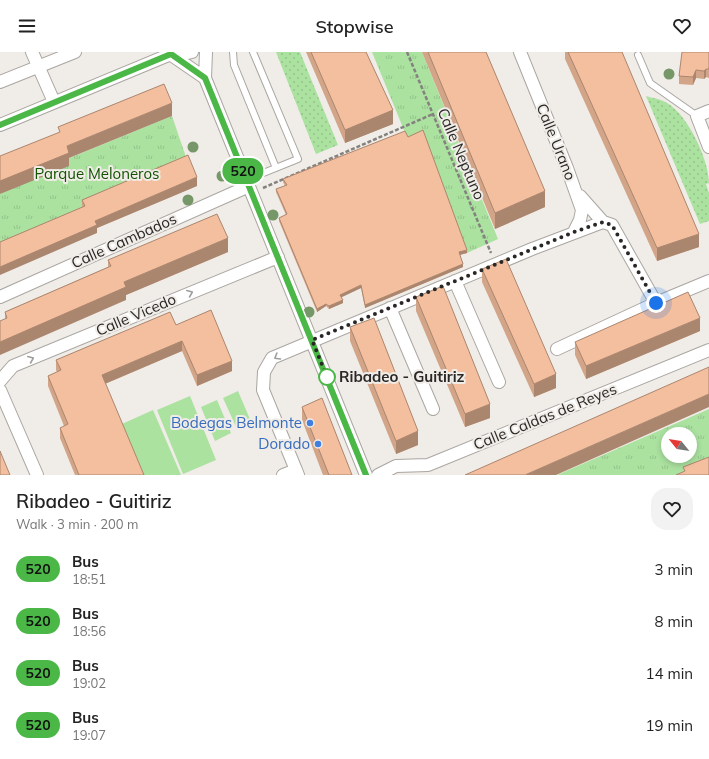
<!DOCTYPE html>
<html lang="en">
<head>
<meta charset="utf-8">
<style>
  :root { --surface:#fff; --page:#f2f2f2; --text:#222; --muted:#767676 }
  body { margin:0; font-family:Mulish,sans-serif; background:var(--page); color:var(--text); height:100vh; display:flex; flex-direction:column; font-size:15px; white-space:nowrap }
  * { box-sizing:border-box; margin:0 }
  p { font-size:13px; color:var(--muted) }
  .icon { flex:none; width:22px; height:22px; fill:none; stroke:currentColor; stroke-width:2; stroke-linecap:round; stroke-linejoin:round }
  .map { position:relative; height:423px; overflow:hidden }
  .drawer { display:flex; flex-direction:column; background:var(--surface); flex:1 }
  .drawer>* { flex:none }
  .badge { padding:0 8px; border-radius:13px; font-size:14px; line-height:26px }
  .needle { width:26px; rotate:300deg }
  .controls { position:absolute; left:661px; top:375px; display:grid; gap:8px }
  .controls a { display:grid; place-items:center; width:36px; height:36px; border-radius:50%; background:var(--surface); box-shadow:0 2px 6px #0003; font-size:20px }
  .you { position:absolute; width:20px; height:20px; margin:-10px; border:3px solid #fff; border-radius:50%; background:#1a73e8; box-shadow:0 0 0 6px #1a73e833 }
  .map>.badge { position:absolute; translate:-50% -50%; box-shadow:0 0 0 2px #fff }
  .round { display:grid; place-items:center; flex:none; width:42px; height:42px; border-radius:16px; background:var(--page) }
  .head { display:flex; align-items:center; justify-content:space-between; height:68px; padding:0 16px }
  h1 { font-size:19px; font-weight:600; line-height:30px }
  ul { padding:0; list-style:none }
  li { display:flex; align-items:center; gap:12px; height:52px; padding:0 16px }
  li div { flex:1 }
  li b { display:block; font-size:15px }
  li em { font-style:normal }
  li .badge { min-width:44px; font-weight:700; text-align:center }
  header { display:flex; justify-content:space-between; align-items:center; height:52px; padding:0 16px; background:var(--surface); font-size:18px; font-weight:600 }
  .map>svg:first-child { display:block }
  .grass { fill:#abe2a0 }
  .park { fill:url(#park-tufts); fill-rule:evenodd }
  .garden { fill:url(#garden-dots) }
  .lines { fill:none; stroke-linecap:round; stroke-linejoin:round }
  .service-casing { stroke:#aaa6a2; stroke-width:8 }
  .minor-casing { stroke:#aaa6a2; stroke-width:14 }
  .path { stroke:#84817e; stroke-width:2.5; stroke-dasharray:4 2; stroke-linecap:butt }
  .service { stroke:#fff; stroke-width:6 }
  .minor { stroke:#fff; stroke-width:12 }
  .tree { fill:#769768 }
  .wall { fill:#d2a488 }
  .shaded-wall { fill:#ab866f }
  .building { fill:#f4bf9e; stroke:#ab866f }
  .oneway { stroke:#9f9e9d }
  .line-casing { stroke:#fff; stroke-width:9 }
  .line { stroke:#4ab747; stroke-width:6 }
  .walk { stroke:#2a2826; stroke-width:4; stroke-dasharray:0 7.2 }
  .stop-dot { fill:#fff; stroke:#4ab747; stroke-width:2 }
  .shop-dot { fill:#3f7fe0; stroke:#f0ece7; stroke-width:1.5 }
  .labels { text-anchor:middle; stroke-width:4; stroke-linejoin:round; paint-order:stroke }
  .street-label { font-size:15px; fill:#2a2826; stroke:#f0ece7 }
  .park-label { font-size:15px; fill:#125200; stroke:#f0ece7 }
  .stop-label { font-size:15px; font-weight:bold; fill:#2a2826; stroke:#f0ece7; text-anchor:start }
  .shop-label { font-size:15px; fill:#366cbe; stroke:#f0ece7; text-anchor:end }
</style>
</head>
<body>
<header><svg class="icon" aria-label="menu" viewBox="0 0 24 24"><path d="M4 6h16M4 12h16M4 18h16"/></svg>Stopwise<svg class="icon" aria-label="heart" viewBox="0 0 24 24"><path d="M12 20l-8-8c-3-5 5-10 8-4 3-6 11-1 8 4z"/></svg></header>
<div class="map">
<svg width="709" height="423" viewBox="0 0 709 423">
  <defs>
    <pattern id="park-tufts" width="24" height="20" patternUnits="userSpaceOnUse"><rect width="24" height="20" fill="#abe2a0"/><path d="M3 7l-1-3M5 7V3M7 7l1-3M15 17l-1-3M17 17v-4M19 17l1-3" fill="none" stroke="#93c28a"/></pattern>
    <pattern id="garden-dots" width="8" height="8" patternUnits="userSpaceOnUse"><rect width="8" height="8" fill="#abe2a0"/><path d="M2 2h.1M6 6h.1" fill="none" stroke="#93c28a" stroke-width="1.8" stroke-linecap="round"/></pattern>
  </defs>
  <rect width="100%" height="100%" fill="#f0ece7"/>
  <path class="grass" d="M238,339L252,372L237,377L223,346Z
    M190,344L216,408L183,422L157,358Z
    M217,348L231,381L215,389L201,355Z
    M153,358L181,423H144L122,372Z"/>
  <path class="park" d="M372,0H422L498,187L467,201L423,82L408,88Z
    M172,64L188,111L0,198V142L67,107Z
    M709,357V411L681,423H557ZM668,382H690V404H668Z"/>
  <path class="garden" d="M276,0H300L338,93L316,102Z
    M646,44C652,46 661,47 667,51C688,63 709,108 709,131L706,132L709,141V169L700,172Z"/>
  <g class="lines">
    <g class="service-casing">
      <path id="service" d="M233,0L234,13L276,116
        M638,3L650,31L697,64
        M246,128L298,107L253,0"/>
    </g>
    <g class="minor-casing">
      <path id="minor" d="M32,0L54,50
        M206,0L205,26L366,423
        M520,0L567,116L582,158L580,168L574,180
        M170,2L205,26
        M0,30L75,0
        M709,59L697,64L709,95
        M0,73L171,2L179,3L192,0
        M580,144L603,170
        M455,229L499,330
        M0,245L249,134
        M390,256L433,357
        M557,297L656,251L709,229
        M0,329L13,314L278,205
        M0,338L37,423
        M296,418L263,338L264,320L272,306L532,197L603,170L612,173L656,251
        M283,423L296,418L298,423
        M378,423L396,414L428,413L709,298"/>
    </g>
    <path class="path" d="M407,0L491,201
      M263,136L433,62"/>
    <use href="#service" class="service"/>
    <use href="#minor" class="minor"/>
  </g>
  <g class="tree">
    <circle cx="669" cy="22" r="5.5"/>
    <circle cx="193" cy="95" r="5.5"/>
    <circle cx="222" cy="124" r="5.5"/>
    <circle cx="188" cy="148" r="5.5"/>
    <circle cx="273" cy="163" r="5.5"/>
    <circle cx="309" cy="260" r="5.5"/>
  </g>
  <path class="wall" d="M306,0H366L393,72L345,91Z
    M422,0H486L545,155L495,177Z
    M565,0H622L699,195L657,209L565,7Z
    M709,0V26L706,25L704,27L696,26L693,33L679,32V24Z
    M283,127L467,201L460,203L463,215L365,256L361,236L341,245L343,251L329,257L326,254L317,260L279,169V166L286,163L276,140V137L285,134L283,130Z
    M197,134L97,176V181L82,155V148Z
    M228,200L126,243V248L5,267V260L108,215V208Z
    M482,217L556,336L534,345L482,230Z
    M416,245L490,366L465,375L416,259Z
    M176,273L232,319L197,334L182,299L105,332L144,423H75L60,386V376L64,374L48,334V324L57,320L56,318V308Z
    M350,275L418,393L396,402L350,289Z
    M700,279L586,327L575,303V290Z
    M302,355L352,423H323L302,368Z"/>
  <path class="shaded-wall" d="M706,17V25L704,27V19Z
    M696,18V26L693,33V25Z
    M172,51V64L69,106V114L0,142V129L67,94Z
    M393,58V72L345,91V78Z
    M197,125V134L97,176V181L0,223V215L95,169Z
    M545,139V155L495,177V161Z
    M699,182V195L657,209V196Z
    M228,186V200L126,243V248L0,303V290L124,230Z
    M467,198V201L459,203V200Z
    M463,212V215L365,256V253Z
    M361,233V236L340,246V243Z
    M343,248V251L329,257V254Z
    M326,252V254L317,260V257Z
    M700,266V279L586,327V314Z
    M182,289V299L102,333V323Z
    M232,309V319L197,334V323Z
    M556,322V336L534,345V332Z
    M709,342V355L556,423H525Z
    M490,352V366L465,375V362Z
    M418,379V393L396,402V389Z"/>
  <path class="building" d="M311,0H366L393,58L345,78Z
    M428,0H486L545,139L495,161Z
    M568,0H622L699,182L657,196Z
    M682,0H709V17H706L704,19L696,18L693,25L679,24Z
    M164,32L172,51L67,94L69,101L0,129V104L60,80L58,75Z
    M423,78L467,198L459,200L463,212L365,253L361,233L340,243L343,248L329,254L326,252L317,257L279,166L287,162L276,137L287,133L283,127L405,79L408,85Z
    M188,103L197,125L95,169L97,173L0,215V190L85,154L82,148Z
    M217,162L228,186L124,230L126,235L0,290V269L7,266L5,260L111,214L108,208Z
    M506,207L556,322L534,332L482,217Z
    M443,234L490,352L465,362L416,245Z
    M688,240L700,266L586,314L575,290Z
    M211,258L232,309L197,323L182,289L102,323L144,423H79L60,376L68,372L48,324L61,318L56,308L170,260L176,273Z
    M374,266L418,379L396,389L350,275Z
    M709,315V342L525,423H465Z
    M322,346L352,423H329L302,355Z
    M0,399L10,423H0Z
    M709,405V423H676L685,419L683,415Z"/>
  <defs><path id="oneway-chevron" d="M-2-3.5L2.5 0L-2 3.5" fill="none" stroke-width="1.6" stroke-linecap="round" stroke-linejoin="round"/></defs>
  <g class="oneway">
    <use href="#oneway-chevron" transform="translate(190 241) rotate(-23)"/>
    <use href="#oneway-chevron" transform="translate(277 305) rotate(149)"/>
    <use href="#oneway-chevron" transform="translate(31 307) rotate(-23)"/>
  </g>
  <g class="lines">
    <g class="line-casing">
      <path id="line" d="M0,73L171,2L205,26L366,423"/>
    </g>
    <use href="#line" class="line"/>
    <path class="walk" d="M327,325L312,288L574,180L603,170L612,173L656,251"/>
  </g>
  <circle class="stop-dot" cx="327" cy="325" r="8"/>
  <g class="shop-dot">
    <circle cx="310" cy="371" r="4"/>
    <circle cx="318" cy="392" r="4"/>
  </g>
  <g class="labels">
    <g class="street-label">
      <text transform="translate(556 90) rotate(68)" y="5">Calle Urano</text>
      <text transform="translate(461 102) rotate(67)" y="5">Calle Neptuno</text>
      <text transform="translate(124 189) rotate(-24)" y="5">Calle Cambados</text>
      <text transform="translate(136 263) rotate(-23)" y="5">Calle Vicedo</text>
      <text transform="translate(545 365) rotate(-22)" y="5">Calle Caldas de Reyes</text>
    </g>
    <g class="park-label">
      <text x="97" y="127">Parque Meloneros</text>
    </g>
    <g class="stop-label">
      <text x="339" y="330">Ribadeo - Guitiriz</text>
    </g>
    <g class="shop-label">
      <text x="302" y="376">Bodegas Belmonte</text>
      <text x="310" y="397">Dorado</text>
    </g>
  </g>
</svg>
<div class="controls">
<a><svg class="needle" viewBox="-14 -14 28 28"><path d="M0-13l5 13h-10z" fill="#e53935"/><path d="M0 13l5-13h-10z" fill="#767676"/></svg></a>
</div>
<div class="you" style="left:656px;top:251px"></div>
<b class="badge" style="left:243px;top:119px;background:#4ab747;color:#111">520</b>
</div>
<section class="drawer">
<div class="head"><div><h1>Ribadeo - Guitiriz</h1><p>Walk · 3 min · 200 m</p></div><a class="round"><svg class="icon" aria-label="heart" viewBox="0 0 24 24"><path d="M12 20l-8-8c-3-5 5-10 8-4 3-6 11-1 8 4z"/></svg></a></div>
<ul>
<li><span class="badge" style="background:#4ab747;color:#111">520</span><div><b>Bus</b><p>18:51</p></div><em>3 min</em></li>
<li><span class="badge" style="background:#4ab747;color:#111">520</span><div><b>Bus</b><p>18:56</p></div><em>8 min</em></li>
<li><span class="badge" style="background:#4ab747;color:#111">520</span><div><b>Bus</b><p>19:02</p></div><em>14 min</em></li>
<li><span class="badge" style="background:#4ab747;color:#111">520</span><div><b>Bus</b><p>19:07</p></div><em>19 min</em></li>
</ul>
</section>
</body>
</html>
